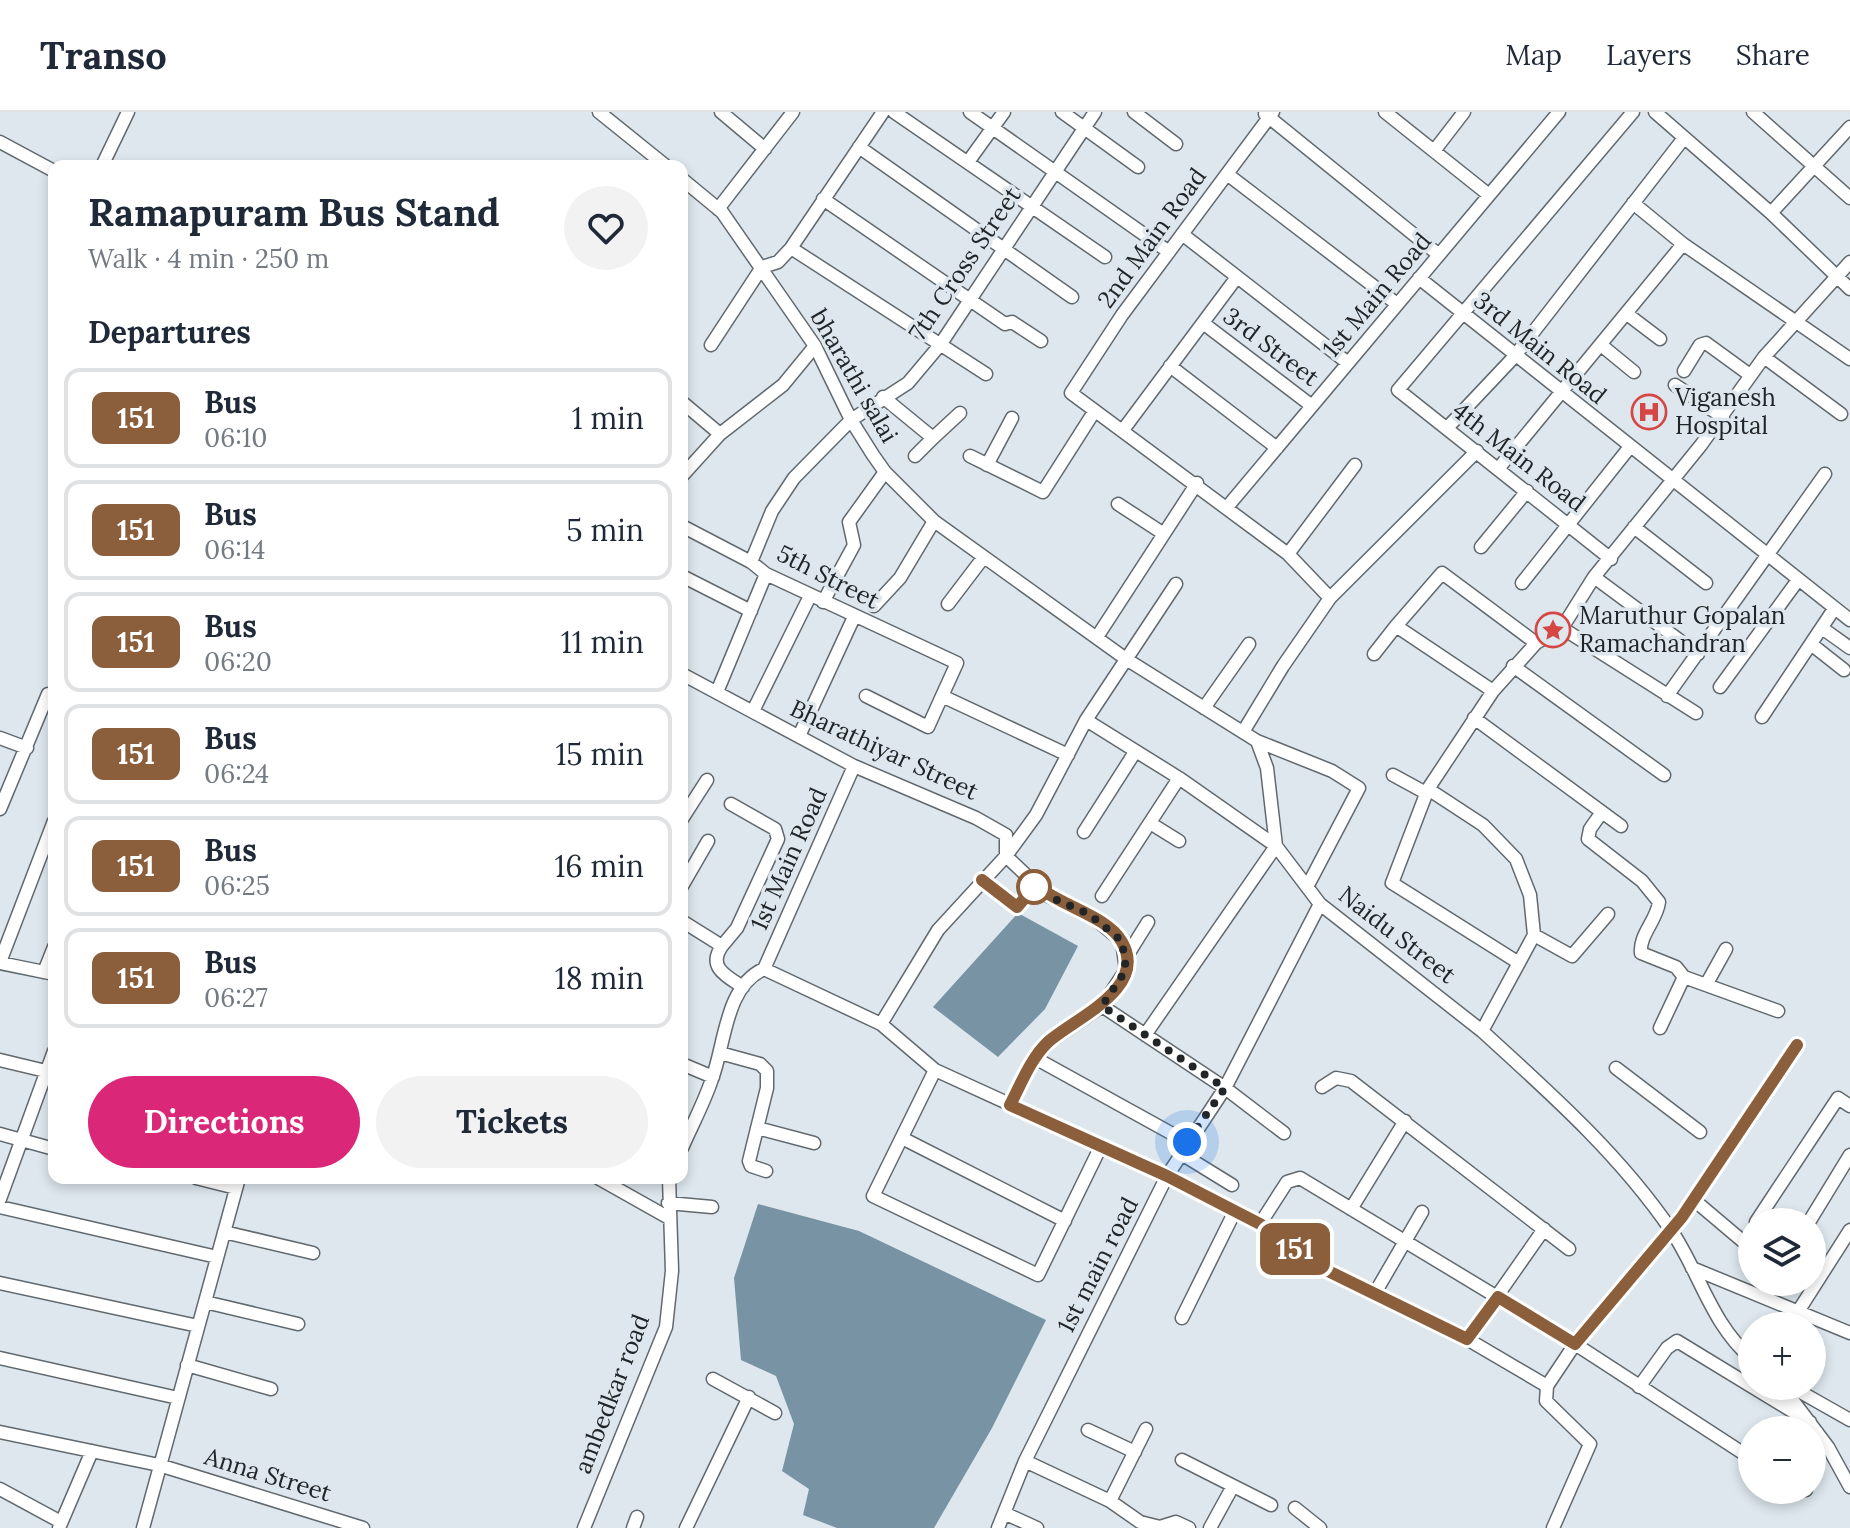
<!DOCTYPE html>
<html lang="en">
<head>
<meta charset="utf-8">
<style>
  :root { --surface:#fff; --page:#f2f2f3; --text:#1f2937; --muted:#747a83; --line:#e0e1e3; --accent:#db2777 }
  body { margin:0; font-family:Lora,serif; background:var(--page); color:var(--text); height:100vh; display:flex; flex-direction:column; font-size:30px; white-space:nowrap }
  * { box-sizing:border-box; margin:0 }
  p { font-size:26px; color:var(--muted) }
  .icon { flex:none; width:44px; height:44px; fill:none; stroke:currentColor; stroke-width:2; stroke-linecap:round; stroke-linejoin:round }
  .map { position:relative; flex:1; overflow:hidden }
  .panel { position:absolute; left:48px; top:48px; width:640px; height:1024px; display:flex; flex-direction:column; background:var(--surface); border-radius:16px; box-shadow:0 4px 12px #0003 }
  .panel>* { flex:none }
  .badge { padding:0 16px; border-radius:12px; font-size:28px; line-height:52px }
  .controls { position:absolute; left:1738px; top:1096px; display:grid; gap:16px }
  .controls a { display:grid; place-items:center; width:88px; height:88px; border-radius:50%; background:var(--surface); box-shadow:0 4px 12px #0003; font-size:40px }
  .you { position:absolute; width:40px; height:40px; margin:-20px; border:6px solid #fff; border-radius:50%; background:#1a73e8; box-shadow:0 0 0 12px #1a73e833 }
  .map>.badge { position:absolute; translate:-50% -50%; box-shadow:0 0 0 4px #fff }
  h2 { padding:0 40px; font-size:30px; line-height:72px }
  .round { display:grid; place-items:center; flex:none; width:84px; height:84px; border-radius:42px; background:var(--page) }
  .head { display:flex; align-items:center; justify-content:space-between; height:136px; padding:0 40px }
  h1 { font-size:38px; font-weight:700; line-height:60px }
  .action { display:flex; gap:16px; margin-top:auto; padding:16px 40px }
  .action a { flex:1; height:92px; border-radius:48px; background:var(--accent); color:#fff; font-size:32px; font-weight:700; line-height:92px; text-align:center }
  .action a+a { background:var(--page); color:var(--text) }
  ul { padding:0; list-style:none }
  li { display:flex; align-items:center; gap:24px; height:100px; margin:0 16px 12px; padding:0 24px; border:4px solid var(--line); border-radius:16px }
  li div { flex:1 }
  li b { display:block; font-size:30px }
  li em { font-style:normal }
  li .badge { min-width:88px; font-weight:700; text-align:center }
  header { display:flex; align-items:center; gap:48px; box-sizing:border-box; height:112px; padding:0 40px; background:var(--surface); border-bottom:2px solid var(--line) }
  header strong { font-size:38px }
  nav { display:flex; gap:44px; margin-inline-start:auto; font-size:28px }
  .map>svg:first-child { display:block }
  .water { fill:#7793a4 }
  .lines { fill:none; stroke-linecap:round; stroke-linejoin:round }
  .minor-casing { stroke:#61696e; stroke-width:15 }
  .minor { stroke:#fff; stroke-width:12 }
  .line-casing { stroke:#fff; stroke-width:18 }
  .line { stroke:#8b5e3c; stroke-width:12 }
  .walk { stroke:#222527; stroke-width:8; stroke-dasharray:0 14.4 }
  .stop-dot { fill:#fff; stroke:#8b5e3c; stroke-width:4 }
  .labels { text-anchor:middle; stroke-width:7; stroke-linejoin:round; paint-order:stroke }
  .street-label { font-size:24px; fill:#222527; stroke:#dde7ed }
  .poi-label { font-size:24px; fill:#222527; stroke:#dde7ed; text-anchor:start }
</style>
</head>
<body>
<header>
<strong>Transo</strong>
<nav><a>Map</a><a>Layers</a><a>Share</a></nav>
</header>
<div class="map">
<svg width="1850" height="1416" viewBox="0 0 1850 1416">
  <rect width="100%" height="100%" fill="#dde7ed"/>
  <path class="water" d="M1018,801L1078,834L1045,897L998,945L933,895Z
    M758,1092L859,1119L1046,1208L992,1316L934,1416H837L803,1403L809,1377L782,1359L794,1312L776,1264L741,1248L734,1166Z"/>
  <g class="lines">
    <g class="minor-casing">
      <path id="minor" d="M599,0L666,54
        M721,0L765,37
        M894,0L1105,145
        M970,0L1169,140
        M1062,0L1138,55
        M1134,0L1176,32
        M1273,0L1122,203L1071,281L1288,442L1355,353
        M1385,0L1489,83
        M1655,0L1771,101L1850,177
        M1753,0L1850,86
        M1265,2L1439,143
        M0,30L54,59
        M859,35L1072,185
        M1434,39L1464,0
        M968,50L1004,0
        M102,54L128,0
        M1227,62L1397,192
        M682,67L722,100L815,234L851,308L873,343L885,360L934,409L1126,547L1257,629L1267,656L1276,734L1320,792L1482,919
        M823,87L1005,212L1012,210L1041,229
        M1633,91L1683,132L1850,247
        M718,97L793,0
        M1771,101L1850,15
        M1182,122L1348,251
        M791,136L986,262
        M1419,166L1850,508
        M1627,202L1660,227
        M1203,211L1312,294
        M711,233L762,155L778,150L791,136L883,0
        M1601,233L1634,260
        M1764,245L1841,302
        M1170,254L1277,336
        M1684,259L1700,233L1706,231L1750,263
        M1675,273L1723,305
        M883,285L933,326L915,344
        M682,290L720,322
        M1447,316L1514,245L1684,26
        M1123,318L1237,165
        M933,326L960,301
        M970,344L1043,380L1094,300
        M987,353L1012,306
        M1498,357L1683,132
        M682,364L720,322L783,273L815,234
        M1118,392L1164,422
        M1228,394L1559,0
        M682,414L751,450L766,462L957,551L942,584
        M1634,415L1706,471
        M1481,435L1527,379
        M1288,442L1330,486L1477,339
        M1611,447L1398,278L1633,0
        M751,450L772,399L794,366L851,308L908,271L940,233L1095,0
        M682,464L751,499
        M1594,465L1698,542
        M1522,471L1629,336
        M823,490L854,433L849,410L885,360
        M948,492L983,446
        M874,494L900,466L934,409
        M1562,516L1696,601
        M1822,516L1850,536
        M1097,525L1197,371
        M1811,532L1844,558
        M1374,542L1396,514
        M1513,554L1664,663
        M682,562L854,654L976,706L1006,723V744L1048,784L1089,802L1122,829L1126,858L1102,894
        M1720,575L1798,468
        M1493,579L1396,514L1442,461L1536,531
        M717,580L766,462
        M866,584L928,615L942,584L1068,643
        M1667,584L1825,362
        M1204,596L1249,532
        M753,599L810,484
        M1762,605L1834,497
        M1474,606L1621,714
        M1086,608L1179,666L1102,784
        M1243,620L1283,554L1330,486
        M799,624L854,505
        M0,626L27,636
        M1257,629L1332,659L1359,676L1307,775
        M1393,663L1426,681
        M1428,677L1392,771L1519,851
        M0,697L48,582
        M1602,700L1590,717L1588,727L1642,769L1659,790C1657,808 1639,823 1641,841L1676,855L1684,865L1660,916
        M682,707L707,668
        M1150,711L1179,729
        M1084,720L1135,640
        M982,768L1017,795L1036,773
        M682,774L708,729
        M682,809L722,834C707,855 726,864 743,875
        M1534,823L1572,844L1608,802
        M722,834L737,816L778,727L775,717L731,692
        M1125,847L1148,810
        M0,850L54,709
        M0,851L54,862
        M764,857L854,654
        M44,860L54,835
        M1684,865L1778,899
        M1706,873L1726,837
        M881,912L938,818L1006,744L1036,703L1086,608L1176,472
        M1145,923L1276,734L1179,666
        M720,941L760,952L767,959V976L749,1049L751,1054L766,1059
        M1035,946L1187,1030
        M0,948L54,961
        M682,952L713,965
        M1616,956L1700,1020
        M935,958L873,1084L1038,1163L1101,1034
        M1322,975L1336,966L1351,969L1569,1137
        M1010,993L1035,946L1049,930L1102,894L1225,976L1284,1021
        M757,1016L814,1031
        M0,1022L54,1037
        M902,1026L1065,1109
        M682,1036C692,1013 704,991 712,967C725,933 725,874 764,857L881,912L935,958L1167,1064L1260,1112L1320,1155L1467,1227L1547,1274
        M1180,1041L1232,1073
        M196,1066L236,1076
        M598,1066L669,1106
        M0,1087L54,939
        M1694,1088L1752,1137
        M668,1091L712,1095
        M0,1095L217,1145
        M1351,1097L1405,1009
        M1756,1110L1838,986L1850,994
        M1809,1110L1850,1043
        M1260,1112L1287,1070L1300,1066L1575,1232L1752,1347
        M224,1120L313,1141
        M1692,1156L1850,1221
        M0,1171L198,1214
        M1375,1181L1422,1100
        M205,1190L298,1212
        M1799,1198L1850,1118
        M1182,1206L1235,1099
        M1467,1227L1544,1117
        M0,1246L178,1286
        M1752,1247C1711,1212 1700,1161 1671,1118C1619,1042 1550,981 1482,919L1534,823L1530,783L1516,747L1483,713L1428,677L1493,579L1536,531L1562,516L1594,465L1701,333L1764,245L1850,150
        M187,1253L271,1277
        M713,1267L775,1301
        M1782,1274L1828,1335L1850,1375
        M1790,1274L1850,1308
        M1639,1275L1667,1236L1677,1229L1810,1310
        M1088,1318L1135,1340
        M0,1320L159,1353L363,1416
        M1812,1340L1817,1320
        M1182,1348L1271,1393
        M1025,1349L1110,1389L1140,1410L1160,1415L1176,1410L1189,1416
        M0,1377L61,1410
        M1802,1378H1806
        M1110,1389L1146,1317
        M1295,1396L1320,1416
        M1004,1401L1037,1416
        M59,1416L92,1339
        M143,1416L239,1066
        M584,1416L666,1215L672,1159L669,1066
        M633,1416L637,1405
        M686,1416L749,1285
        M998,1416L1025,1349L1167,1064L1225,976L1320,792
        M1210,1416L1233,1374
        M1553,1416L1590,1332L1546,1289L1547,1274L1575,1232L1682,1105L1797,933"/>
    </g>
    <use href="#minor" class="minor"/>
  </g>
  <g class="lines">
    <g class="line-casing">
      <path id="line" d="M982,768L1017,795L1036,773C1058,793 1108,804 1122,830C1149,877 1073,907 1048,930C1031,946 1021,972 1010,993L1167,1064L1260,1112L1320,1155L1467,1227L1498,1185L1575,1232L1682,1105L1797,933"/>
    </g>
    <use href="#line" class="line"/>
    <path class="walk" d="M1034,775L1036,773L1048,784L1089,802L1122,829L1126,858L1102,894L1225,976L1187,1030"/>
  </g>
  <defs>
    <g id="hospital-ring" transform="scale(1.8)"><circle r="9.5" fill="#dde7ed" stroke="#d64743" stroke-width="1.5"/><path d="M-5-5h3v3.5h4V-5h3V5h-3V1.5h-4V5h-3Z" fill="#d64743"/></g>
    <g id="sight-ring" transform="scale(1.8)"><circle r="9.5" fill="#dde7ed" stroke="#d64743" stroke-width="1.5"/><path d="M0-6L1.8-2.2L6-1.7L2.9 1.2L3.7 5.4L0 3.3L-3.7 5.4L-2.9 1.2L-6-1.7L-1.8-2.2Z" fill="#d64743"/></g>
  </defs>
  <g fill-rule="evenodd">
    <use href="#hospital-ring" x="1649" y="300"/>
    <use href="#sight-ring" x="1553" y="518"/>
  </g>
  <circle class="stop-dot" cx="1034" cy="775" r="16"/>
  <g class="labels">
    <g class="street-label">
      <text transform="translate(1152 126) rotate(-54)" y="8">2nd Main Road</text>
      <text transform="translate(965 152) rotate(-56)" y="8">7th Cross Street</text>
      <text transform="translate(1377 183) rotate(-50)" y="8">1st Main Road</text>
      <text transform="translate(1271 235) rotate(37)" y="8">3rd Street</text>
      <text transform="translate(1540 236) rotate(39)" y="8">3rd Main Road</text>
      <text transform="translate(854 264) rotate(60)" y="8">bharathi salai</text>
      <text transform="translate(1519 345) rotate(38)" y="8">4th Main Road</text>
      <text transform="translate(828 465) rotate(27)" y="8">5th Street</text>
      <text transform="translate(884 638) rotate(25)" y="8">Bharathiyar Street</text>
      <text transform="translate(789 747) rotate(-66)" y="8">1st Main Road</text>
      <text transform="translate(1397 823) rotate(38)" y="8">Naidu Street</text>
      <text transform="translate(1098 1153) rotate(-63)" y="8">1st main road</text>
      <text transform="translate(612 1282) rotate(-69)" y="8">ambedkar road</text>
      <text transform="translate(268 1363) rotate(17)" y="8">Anna Street</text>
    </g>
    <g class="poi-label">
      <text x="1675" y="294">Viganesh<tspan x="1675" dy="28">Hospital</tspan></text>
      <text x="1579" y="512">Maruthur Gopalan<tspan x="1579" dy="28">Ramachandran</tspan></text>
    </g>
  </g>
</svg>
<div class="controls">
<a><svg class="icon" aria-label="layers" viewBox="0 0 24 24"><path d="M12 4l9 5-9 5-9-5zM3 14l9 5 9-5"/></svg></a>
<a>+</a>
<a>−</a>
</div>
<div class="you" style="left:1187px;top:1030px"></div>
<b class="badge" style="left:1295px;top:1137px;background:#8b5e3c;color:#fff">151</b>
<section class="panel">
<div class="head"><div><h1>Ramapuram Bus Stand</h1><p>Walk · 4 min · 250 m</p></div><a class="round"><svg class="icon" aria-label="heart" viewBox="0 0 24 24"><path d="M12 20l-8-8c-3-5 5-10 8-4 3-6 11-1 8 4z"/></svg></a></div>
<h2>Departures</h2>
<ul>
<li><span class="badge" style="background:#8b5e3c;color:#fff">151</span><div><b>Bus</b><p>06:10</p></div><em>1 min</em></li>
<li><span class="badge" style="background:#8b5e3c;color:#fff">151</span><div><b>Bus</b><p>06:14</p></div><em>5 min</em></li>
<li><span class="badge" style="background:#8b5e3c;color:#fff">151</span><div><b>Bus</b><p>06:20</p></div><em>11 min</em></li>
<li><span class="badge" style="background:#8b5e3c;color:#fff">151</span><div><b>Bus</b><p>06:24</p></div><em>15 min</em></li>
<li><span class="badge" style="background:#8b5e3c;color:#fff">151</span><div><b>Bus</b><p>06:25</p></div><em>16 min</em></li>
<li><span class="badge" style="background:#8b5e3c;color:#fff">151</span><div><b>Bus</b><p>06:27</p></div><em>18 min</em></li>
</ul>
<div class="action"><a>Directions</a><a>Tickets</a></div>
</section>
</div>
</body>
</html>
